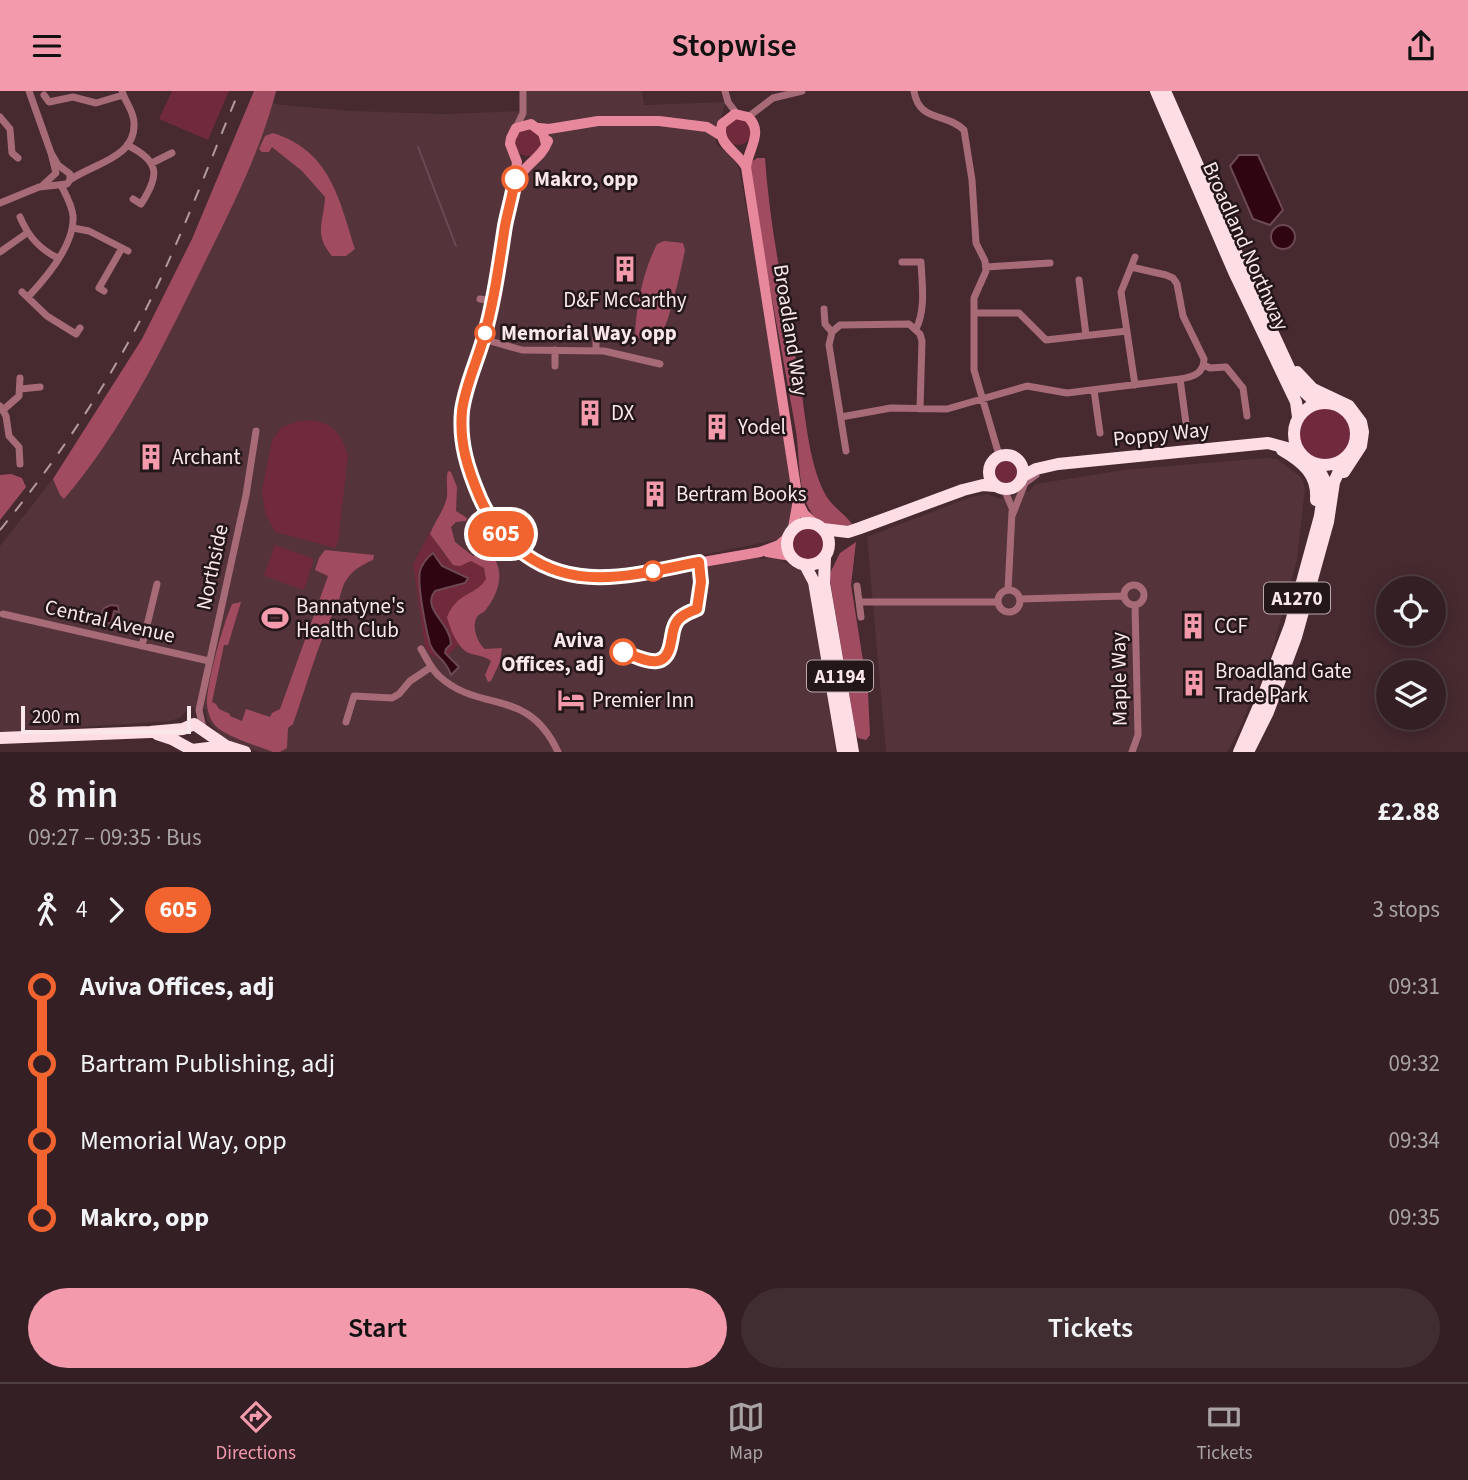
<!DOCTYPE html>
<html lang="en">
<head>
<meta charset="utf-8">
<style>
  :root { --surface:#342024; --page:#3f2d31; --text:#f1f3f6; --muted:#a9a3a6; --line:#4e3e41; --accent:#f39aac }
  body { margin:0; font-family:"Source Sans 3",sans-serif; background:var(--page); color:var(--text); height:100vh; display:flex; flex-direction:column; font-size:26px; white-space:nowrap }
  * { box-sizing:border-box; margin:0 }
  p { font-size:23px; color:var(--muted) }
  .icon { flex:none; width:38px; height:38px; fill:none; stroke:currentColor; stroke-width:2; stroke-linecap:round; stroke-linejoin:round }
  .map { position:relative; height:661px; overflow:hidden }
  .details { display:flex; flex-direction:column; background:var(--surface); flex:1 }
  .details>* { flex:none }
  .badge { padding:0 14px; border-radius:23px; font-size:24px; line-height:46px }
  .tools { position:absolute; left:1376px; top:485px; display:grid; gap:14px }
  .tools a { display:grid; place-items:center; width:70px; height:70px; border-radius:50%; background:var(--surface); box-shadow:0 4px 18px #0003,0 0 0 2px var(--line); font-size:35px }
  .scale { position:absolute; left:21px; bottom:18px; width:170px; box-sizing:border-box; padding-left:7px; border:4px solid #f9e7ea; border-top:0; font-size:19px; line-height:24px; white-space:nowrap; color:#f9e7ea; -webkit-text-stroke:5px #241719; paint-order:stroke }
  .map>.badge { position:absolute; translate:-50% -50%; box-shadow:0 0 0 4px #fff }
  .legs { display:flex; align-items:center; gap:10px; height:77px; padding:0 28px; font-size:23px }
  .legs p { margin-inline-start:auto }
  .head { display:flex; align-items:center; justify-content:space-between; height:119px; padding:0 28px }
  h1 { font-size:38px; font-weight:600; line-height:52px }
  .cta { display:flex; gap:14px; margin-top:auto; padding:14px 28px }
  .cta a { flex:1; height:80px; border-radius:42px; background:var(--accent); color:#111; font-size:28px; font-weight:600; line-height:80px; text-align:center }
  .cta a+a { background:var(--page); color:var(--text) }
  ul { padding:0 28px; list-style:none }
  li { display:flex; align-items:center; gap:24px; height:77px; font-size:26px }
  li i { display:grid; place-items:center; width:10px; height:100%; margin:0 9px; background:currentColor }
  li i::after { content:''; width:18px; height:18px; margin:-9px; border:5px solid; border-radius:50%; background:var(--surface) }
  li p { margin-inline-start:auto }
  li:first-child i { background:linear-gradient(#0000 50%,currentColor 0) }
  li:last-child i { background:linear-gradient(currentColor 50%,#0000 0) }
  header { display:flex; justify-content:space-between; align-items:center; height:91px; padding:0 28px; background:var(--accent); color:#111; font-size:32px; font-weight:600 }
  .tabs { display:flex; justify-content:space-around; align-items:center; height:98px; border-top:2px solid var(--line); background:var(--surface); font-size:19px; color:var(--muted) }
  .tabs a { display:grid; justify-items:center; gap:4px }
  .tabs .current { color:var(--accent) }
  .map>svg:first-child { display:block }
  .built { fill:#54333a; fill-rule:evenodd }
  .green { fill:#71293c }
  .forest { fill:#a14b60 }
  .water { fill:#2f0512; stroke:#6c4953; stroke-width:2 }
  .lines { fill:none; stroke-linecap:round; stroke-linejoin:round }
  .stream { stroke:#6c4953; stroke-width:2 }
  .street { stroke:#a76b77; stroke-width:7 }
  .secondary { stroke:#e8889d; stroke-width:10 }
  .highway { stroke:#fedee4; stroke-width:12 }
  .rail { stroke:#b19b9f; stroke-width:2; stroke-dasharray:12 12; stroke-linecap:butt }
  .line-1-casing { stroke:#fff; stroke-width:16 }
  .line-1 { stroke:#f2642f; stroke-width:10 }
  .stop-1-dot { fill:#fff; stroke:#f2642f; stroke-width:3.5 }
  .labels { text-anchor:middle; stroke-width:5; stroke-linejoin:round; paint-order:stroke }
  .shield { fill:#241719; stroke:#b9a9ab; stroke-width:2 }
  .shield-label { font-size:19px; font-weight:bold; fill:#f9e7ea }
  .stop-label { font-size:21px; font-weight:bold; fill:#f9e7ea; stroke:#241719; text-anchor:start }
  .street-label { font-size:21px; fill:#f9e7ea; stroke:#241719 }
  .poi-label { font-size:21px; fill:#f9e7ea; stroke:#241719; text-anchor:start }
</style>
</head>
<body>
<header><svg class="icon" aria-label="menu" viewBox="0 0 24 24"><path d="M4 6h16M4 12h16M4 18h16"/></svg>Stopwise<svg class="icon" aria-label="share" viewBox="0 0 24 24"><path d="M12 15V3M7 8l5-5 5 5M5 13v7h14v-7"/></svg></header>
<div class="map">
<svg width="1468" height="661" viewBox="0 0 1468 661">
  <rect width="100%" height="100%" fill="#462a30"/>
  <path class="built" d="M254,0H276L274,13L350,20L445,23L523,20V0H642L644,14L725,11L721,28L716,33V53L733,67L739,77L754,160L794,410L791,432L780,448L697,465L608,479L599,487L757,461L760,468L776,466L801,480L805,484L809,498L836,661H260L222,647L207,629L205,618L189,616L181,626L171,630L0,641V455L53,388L142,248L192,148ZM516,38L545,59L515,92Z
    M1265,367L1277,368L1302,387L1305,397L1297,469L1272,560L1238,641L1227,661H886L867,446L971,406L987,403L1000,408L1029,400L1036,393L1123,379Z"/>
  <path class="green" d="M172,0H229L208,49L159,28Z
    M725 41a13 13 0 1 1 26 0a13 13 0 1 1-26 0Z
    M515 52a13 13 0 1 1 26 0a13 13 0 1 1-26 0Z
    M1298 342a27 27 0 1 1 54 0a27 27 0 1 1-54 0Z
    M298,330C328,327 339,337 348,364L338,451L335,457L275,441L265,422L262,399L272,349L282,336Z
    M993 380a13 13 0 1 1 26 0a13 13 0 1 1-26 0Z
    M792 453a16 16 0 1 1 32 0a16 16 0 1 1-32 0Z
    M431,439L430,443L445,465L460,475C465,472 469,468 475,471C487,476 491,490 479,497C476,499 472,500 469,502C462,507 454,514 449,521L455,548L459,553L442,570L430,563L425,556L413,473Z
    M275,454L314,468L304,499L264,485Z"/>
  <path class="forest" d="M254,0H276C260,63 228,124 199,183C161,260 121,342 64,408L60,404L53,388L142,248L192,148Z
    M273,42C330,60 339,107 355,158L346,165H332C313,143 324,131 325,106L302,80L272,56L269,61H262L259,58L265,45Z
    M757,67H765C770,142 787,217 800,291C806,327 808,368 824,401C830,414 843,421 852,433C839,438 821,435 813,424C797,402 800,366 796,340C781,255 765,171 750,86V72Z
    M664,150L683,152L685,159C682,174 670,230 662,241C656,248 644,248 635,246C636,214 643,181 657,153Z
    M448,380L451,381L457,396L456,420L467,427L466,430L456,431L451,436L455,451L473,465L490,462C506,479 499,501 487,517C484,523 478,522 476,528C472,538 478,552 485,558L502,557L500,571L491,590L488,591L485,584L491,570C483,564 477,565 469,562C457,557 450,537 447,526C458,500 476,505 486,488L484,477L471,470L460,475L453,474L430,443C434,432 442,422 446,410C449,400 445,390 448,380Z
    M11,383L22,387L26,396L0,429V384Z
    M856,451L851,494L868,601L870,644L866,649L858,647L856,643L829,484L840,462Z
    M325,459L374,464L373,469C363,473 353,479 347,488C341,496 341,506 337,514C318,552 307,593 293,633L288,637L287,657L280,661H273C258,655 223,645 214,633C209,627 206,615 207,607C210,581 222,537 232,513L241,511L228,554H224L212,611L216,613L219,618L230,623V625L242,630L246,618L270,626L272,622L280,618L328,485L315,479L319,467Z"/>
  <path class="water" d="M1239,64H1258L1283,119L1270,134L1253,128L1230,75Z
    M1271 146a12 12 0 1 1 24 0a12 12 0 1 1-24 0Z
    M433,462L442,475L468,487L465,492L435,500C421,518 450,531 451,553L446,558L445,562L459,576L451,584C445,566 435,567 430,553C426,538 417,494 420,480C422,473 428,466 433,462Z
    M111,514L118,515L119,521L114,520L111,532H100L98,529L104,517Z"/>
  <g class="lines">
    <path class="stream" d="M418,56L456,155"/>
    <path class="street" d="M29,0L51,62L56,82L43,94
      M725,0L728,11L737,23
      M914,0C919,32 946,21 964,39L972,89L976,152L985,170L986,180L974,207V279L999,364
      M44,4L49,11L73,6L96,12L123,4
      M0,26L10,38L12,62L18,67
      M748,26L773,7L802,0
      M516,37L523,22V0
      M127,54C160,70 160,84 141,113L133,108
      M152,72L172,62
      M70,89C92,73 136,67 134,32C134,20 125,11 122,0
      M0,112L39,96L67,93L70,89V83L58,74L51,62
      M20,126C28,145 39,158 58,167
      M73,137L89,140L128,160
      M0,161L27,142
      M1135,166L1121,201L1135,294
      M902,171H921C922,193 926,218 916,238
      M986,176L1050,172
      M1079,189L1086,244
      M104,200L99,197L122,157
      M22,201L47,225L76,243L80,237
      M28,206C46,187 75,153 73,125C72,114 66,104 61,94
      M480,208L492,210
      M824,218L825,233L832,241
      M974,222H1019L1046,249L1127,240
      M596,247V260
      M483,248L522,259L604,260L660,273
      M1204,274L1210,277L1226,276L1243,297L1247,325
      M555,275V259
      M1180,288L1186,332
      M21,298L40,296
      M1094,299L1100,342
      M0,315L6,325L9,345L19,356L20,373
      M3,319L19,305L20,287
      M841,326L891,317L947,318L1027,295L1067,302L1180,288C1192,286 1204,283 1204,268L1183,225L1177,193L1173,187L1166,184L1131,176
      M846,360L829,254L832,241L840,234L909,233L920,243L922,250L920,318
      M1004,398L1012,417
      M1012,425L1025,392L1036,384
      M1124 504a10 10 0 1 1 20 0a10 10 0 1 1-20 0Z
      M857,495L861,526
      M1008,499L1012,421
      M998 510a11 11 0 1 1 22 0a11 11 0 1 1-22 0Z
      M1020,508L1124,505
      M859,511H998
      M3,523L209,570
      M142,555L157,493
      M421,558C427,568 431,578 439,585C480,623 528,595 558,661
      M346,631L354,605L392,607L399,603L410,590L431,576
      M203,637L199,619L246,404L256,340
      M1132,661L1138,644L1135,514"/>
    <path class="secondary" d="M539,37L549,38L598,30H659L707,36L720,44
      M546,53L543,42L531,33L516,37L511,47L510,53L517,71L514,95L492,210L462,321L463,352L466,373L492,429L505,448L537,472L554,480L576,486H618L760,461L779,454L788,446
      M746,76C737,60 716,53 722,33L735,23L748,26C764,41 749,56 746,76L798,409L793,437
      M518,88C527,71 541,68 548,50
      M799,413L804,423L815,433
      M767,461L791,465"/>
    <path class="highway" d="M1156,0L1234,181L1296,311L1298,326
      M1165,0L1247,186L1297,294L1311,307L1322,311
      M1297,281L1313,298L1349,315L1361,331L1363,341L1361,355L1344,381
      M1294 343a31 31 0 1 1 62 0a31 31 0 1 1-62 0Z
      M1282,359C1303,371 1318,384 1316,409
      M989 381a17 17 0 1 1 34 0a17 17 0 1 1-34 0Z
      M1023,385L1036,378L1058,373L1268,352L1298,360
      M787 453a21 21 0 1 1 42 0a21 21 0 1 1-42 0Z
      M823,438L848,441L860,437L963,399L983,394L995,395
      M825,466L824,492L853,661
      M805,474L814,491L843,661
      M157,643L172,648L192,659L225,655
      M0,647L150,641L183,638L194,633L226,655L245,661
      M1239,661L1264,603L1290,535L1320,425L1325,390L1316,373
      M1248,661L1268,621L1296,546L1328,431L1334,391L1345,367"/>
    <path class="rail" d="M0,439C54,373 102,302 142,226C179,153 208,75 239,0"/>
  </g>
  <g class="lines">
    <g class="line-1-casing">
      <path id="line-1" d="M515,88C513,104 508,119 505,135C499,173 494,212 483,249C476,273 465,296 462,320C459,352 468,379 480,407C491,431 504,449 526,464C579,502 641,482 699,471L701,491L697,518C690,521 683,523 678,529C672,536 673,543 671,551C666,582 644,568 623,561"/>
    </g>
    <use href="#line-1" class="line-1"/>
  </g>
  <defs>
    <g id="building-bare" transform="scale(2.1)"><path d="M-4-6H4V6H1V3H-1V6H-4ZM-2.5-4.3h1.7v1.8h-1.7ZM.8-4.3h1.7v1.8H.8ZM-2.5-1h1.7V.8h-1.7ZM.8-1h1.7V.8H.8Z" fill="#f39aac" stroke="#241719" stroke-width="2.5" paint-order="stroke"/></g>
    <g id="stadium-bare" transform="scale(2.1)"><path d="M0-5a6.5 5 0 1 0 0 10a6.5 5 0 1 0 0-10ZM-3.5-1.8h7v3.6h-7Z" fill="#f39aac" stroke="#241719" stroke-width="2.5" paint-order="stroke"/></g>
    <g id="hotel-bare" transform="scale(2.1)"><path d="M-6-4.5h1.5V1H6V5H4.5V3h-9V5H-6ZM-4 0a1.8 1.8 0 1 1 3.6 0ZM.5 0V-2.5h3Q6-2.5 6 0Z" fill="#f39aac" stroke="#241719" stroke-width="2.5" paint-order="stroke"/></g>
  </defs>
  <g fill-rule="evenodd">
    <use href="#building-bare" x="625" y="178"/>
    <use href="#building-bare" x="590" y="322"/>
    <use href="#building-bare" x="717" y="336"/>
    <use href="#building-bare" x="151" y="366"/>
    <use href="#building-bare" x="655" y="403"/>
    <use href="#stadium-bare" x="275" y="527"/>
    <use href="#building-bare" x="1193" y="535"/>
    <use href="#building-bare" x="1194" y="592"/>
    <use href="#hotel-bare" x="571" y="609"/>
  </g>
  <g class="stop-1-dot">
    <circle cx="515" cy="88" r="12"/>
    <circle cx="485" cy="242" r="9"/>
    <circle cx="653" cy="480" r="9"/>
    <circle cx="623" cy="561" r="12"/>
  </g>
  <g class="labels">
    <g class="shield">
      <rect x="1264" y="491.5" width="66" height="31" rx="5"/>
      <rect x="807" y="569.5" width="66" height="31" rx="5"/>
    </g>
    <g class="shield-label">
      <text x="1297" y="514">A1270</text>
      <text x="840" y="592">A1194</text>
    </g>
    <g class="stop-label">
      <text x="534" y="95">Makro, opp</text>
      <text x="501" y="249">Memorial Way, opp</text>
      <text x="604" y="556" text-anchor="end">Aviva<tspan x="604" dy="24">Offices, adj</tspan></text>
    </g>
    <g class="street-label">
      <text transform="translate(1246 155) rotate(66)" y="7">Broadland Northway</text>
      <text transform="translate(791 239) rotate(81)" y="7">Broadland Way</text>
      <text transform="translate(1161 343) rotate(-6)" y="7">Poppy Way</text>
      <text transform="translate(212 476) rotate(-78)" y="7">Northside</text>
      <text transform="translate(110 530) rotate(13)" y="7">Central Avenue</text>
      <text transform="translate(1119 588) rotate(-91)" y="7">Maple Way</text>
    </g>
    <g class="poi-label">
      <text x="625" y="216" text-anchor="middle">D&amp;F McCarthy</text>
      <text x="611" y="329">DX</text>
      <text x="738" y="343">Yodel</text>
      <text x="172" y="373">Archant</text>
      <text x="676" y="410">Bertram Books</text>
      <text x="296" y="522">Bannatyne's<tspan x="296" dy="24">Health Club</tspan></text>
      <text x="1214" y="542">CCF</text>
      <text x="1215" y="587">Broadland Gate<tspan x="1215" dy="24">Trade Park</tspan></text>
      <text x="592" y="616">Premier Inn</text>
    </g>
  </g>
</svg>
<div class="tools">
<a><svg class="icon" aria-label="locate" viewBox="0 0 24 24"><circle cx="12" cy="12" r="6"/><path d="M12 2v4M12 18v4M2 12h4M18 12h4"/></svg></a>
<a><svg class="icon" aria-label="layers" viewBox="0 0 24 24"><path d="M12 4l9 5-9 5-9-5zM3 14l9 5 9-5"/></svg></a>
</div>
<div class="scale">200 m</div>
<b class="badge" style="left:501px;top:443px;background:#f2642f;color:#fff">605</b>
</div>
<section class="details">
<div class="head"><div><h1>8 min</h1><p>09:27 – 09:35 · Bus</p></div><b>£2.88</b></div>
<div class="legs"><svg class="icon" aria-label="walk" viewBox="0 0 24 24"><circle cx="13" cy="4" r="2"/><path d="M13 8l-2 6 4 7M11 14l-3 7M7 12l3-4h3l4 4"/></svg>4<svg class="icon" aria-label="forward" viewBox="0 0 24 24"><path d="M9 5l7 7-7 7"/></svg><b class="badge" style="background:#f2642f;color:#fff">605</b><p>3 stops</p></div>
<ul>
<li><i style="color:#f2642f"></i><b>Aviva Offices, adj</b><p>09:31</p></li>
<li><i style="color:#f2642f"></i><span>Bartram Publishing, adj</span><p>09:32</p></li>
<li><i style="color:#f2642f"></i><span>Memorial Way, opp</span><p>09:34</p></li>
<li><i style="color:#f2642f"></i><b>Makro, opp</b><p>09:35</p></li>
</ul>
<div class="cta"><a>Start</a><a>Tickets</a></div>
</section>
<nav class="tabs">
<a class="current"><svg class="icon" aria-label="directions" viewBox="0 0 24 24"><path d="M12 3l9 9-9 9-9-9zM9 14v-3h6M13 9l2 2-2 2"/></svg>Directions</a>
<a><svg class="icon" aria-label="map" viewBox="0 0 24 24"><path d="M3 6l6-2 6 2 6-2v14l-6 2-6-2-6 2zM9 4v14M15 6v14"/></svg>Map</a>
<a><svg class="icon" aria-label="tickets" viewBox="0 0 24 24"><path d="M3 7h18v10H3zM15 7v10"/></svg>Tickets</a>
</nav>
</body>
</html>
